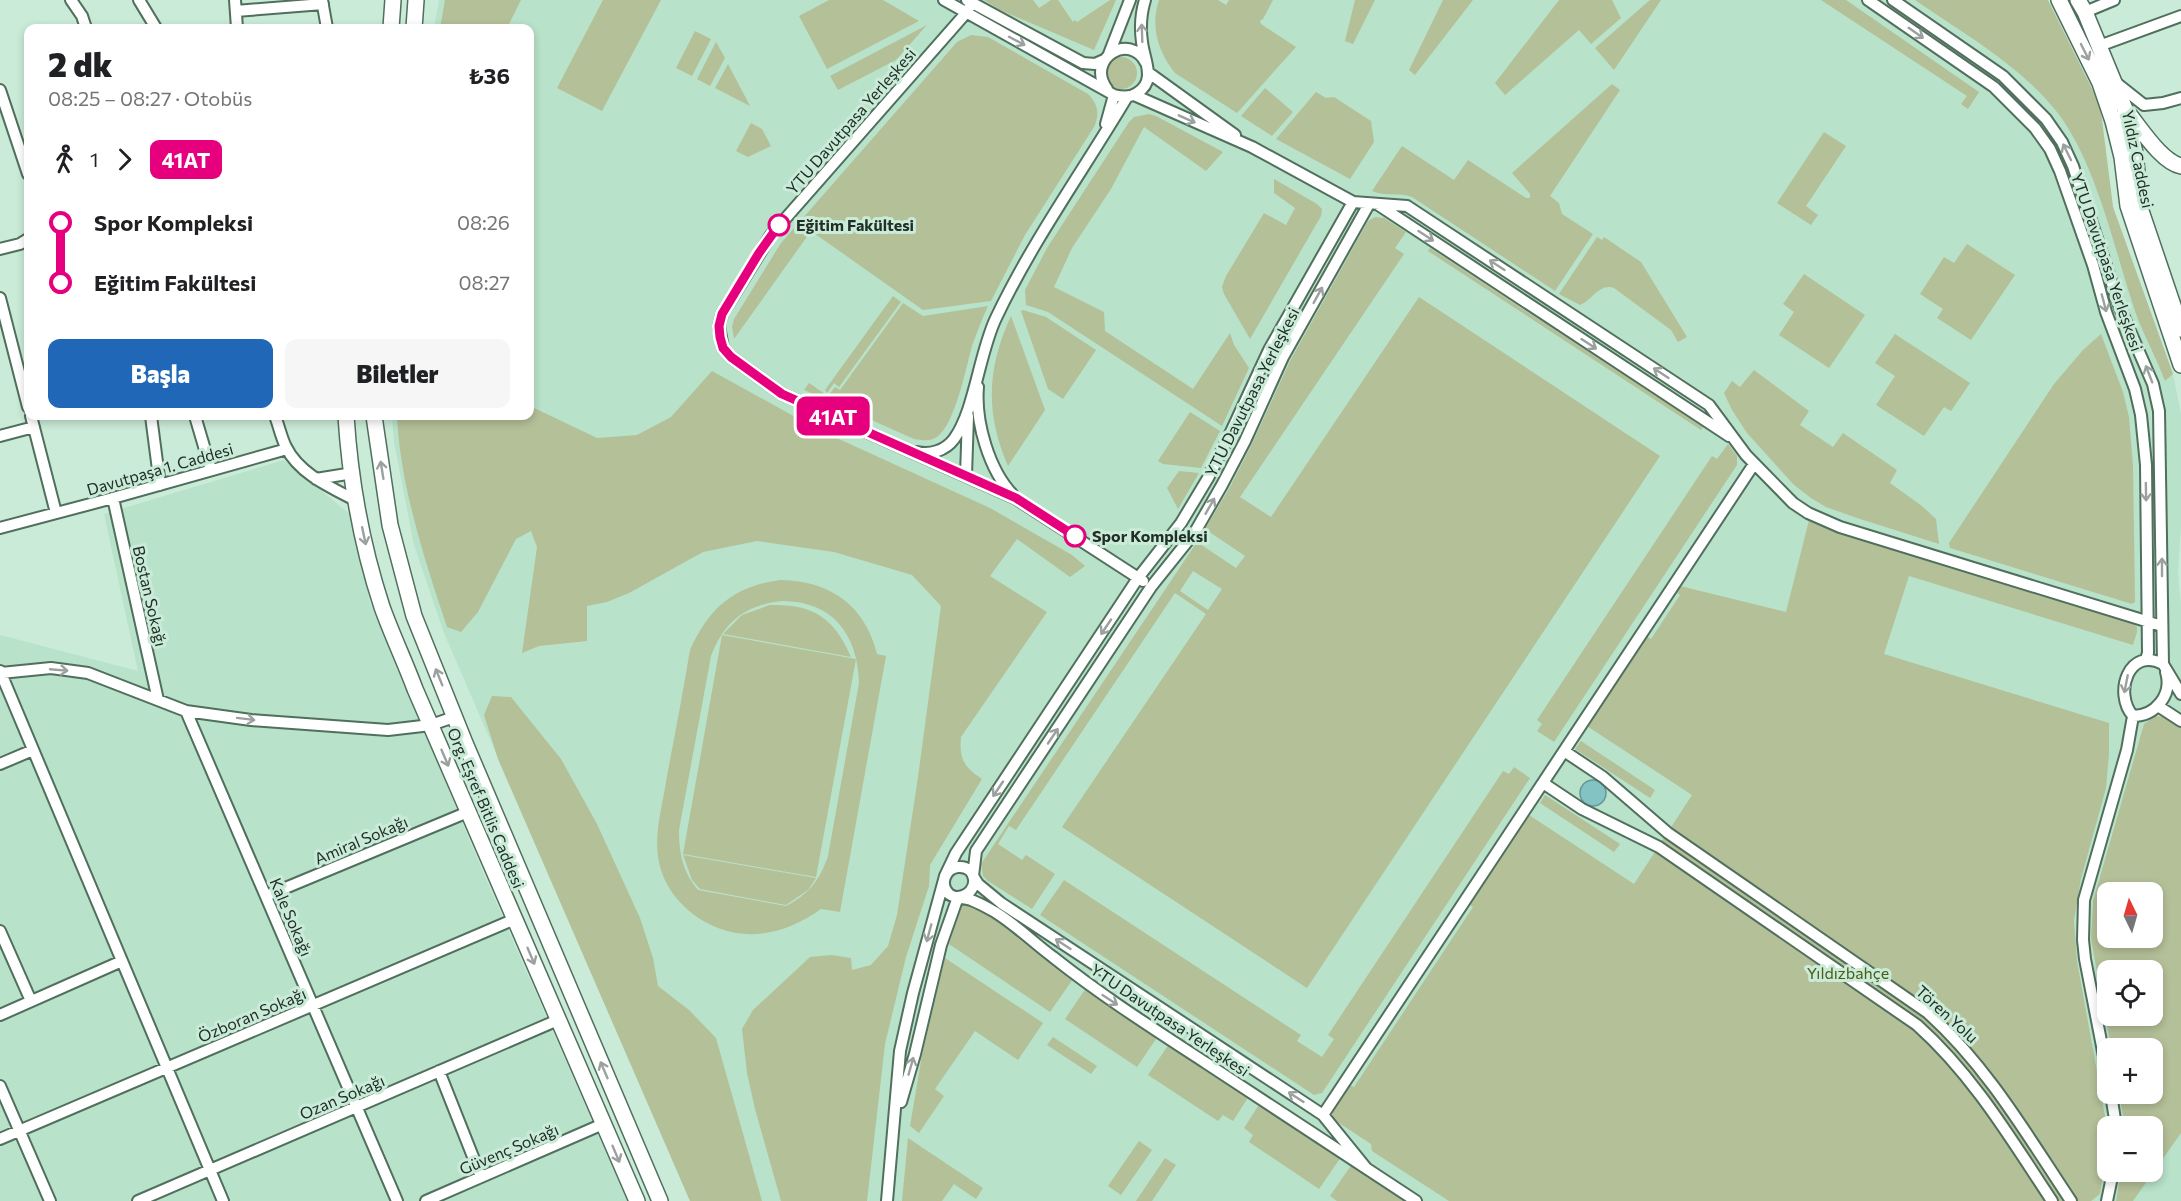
<!DOCTYPE html>
<html lang="tr">
<head>
<meta charset="utf-8">
<style>
  :root { --surface:#fff; --page:#f6f6f6; --text:#202124; --muted:#757577; --accent:#2067b7 }
  body { margin:0; font-family:Commissioner,sans-serif; background:var(--page); color:var(--text); height:100vh; display:flex; flex-direction:column; font-size:22px; white-space:nowrap }
  * { box-sizing:border-box; margin:0 }
  p { font-size:20px; color:var(--muted) }
  .icon { flex:none; width:33px; height:33px; fill:none; stroke:currentColor; stroke-width:2; stroke-linecap:round; stroke-linejoin:round }
  .map { position:relative; flex:1; overflow:hidden }
  .side { position:absolute; left:24px; top:24px; width:510px; height:396px; display:flex; flex-direction:column; background:var(--surface); border-radius:12px; box-shadow:0 3px 9px #0003 }
  .side>* { flex:none }
  .badge { padding:0 12px; border-radius:9px; font-size:21px; line-height:39px }
  .needle { width:39px; rotate:355deg }
  .buttons { position:absolute; left:2097px; top:882px; display:grid; gap:12px }
  .buttons a { display:grid; place-items:center; width:66px; height:66px; border-radius:12px; background:var(--surface); box-shadow:0 3px 9px #0003; font-size:30px }
  .map>.badge { position:absolute; translate:-50% -50%; box-shadow:0 0 0 3px #fff }
  .legs { display:flex; align-items:center; gap:9px; height:66px; padding:0 24px; font-size:20px }
  .legs p { margin-inline-start:auto }
  .headline { display:flex; align-items:center; justify-content:space-between; height:102px; padding:0 24px }
  h1 { font-size:33px; font-weight:800; line-height:45px }
  .action { display:flex; gap:12px; margin-top:auto; padding:12px 24px }
  .action a { flex:1; height:69px; border-radius:12px; background:var(--accent); color:#fff; font-size:24px; font-weight:800; line-height:69px; text-align:center }
  .action a+a { background:var(--page); color:var(--text) }
  ul { padding:0 24px; list-style:none }
  li { display:flex; align-items:center; gap:21px; height:60px; font-size:22px }
  li i { display:grid; place-items:center; width:9px; height:100%; margin:0 8px; background:currentColor }
  li i::after { content:''; width:15px; height:15px; margin:-8px; border:4px solid; border-radius:50%; background:var(--surface) }
  li p { margin-inline-start:auto }
  li:first-child i { background:linear-gradient(#0000 50%,currentColor 0) }
  li:last-child i { background:linear-gradient(currentColor 50%,#0000 0) }
  .map>svg:first-child { display:block }
  .built { fill:#b8e2c9; fill-rule:evenodd }
  .green { fill:#b4c098; fill-rule:evenodd }
  .water { fill:#83c3c4; stroke:#669695; stroke-width:1.5 }
  .lines { fill:none; stroke-linecap:round; stroke-linejoin:round }
  .street-casing { stroke:#506f5d; stroke-width:14 }
  .secondary-casing { stroke:#506f5d; stroke-width:18 }
  .street { stroke:#fff; stroke-width:10 }
  .secondary { stroke:#fff; stroke-width:15 }
  .oneway { stroke:#9ba19e }
  .line-1-casing { stroke:#fff; stroke-width:14 }
  .line-1 { stroke:#e6007e; stroke-width:9 }
  .stop-1-dot { fill:#fff; stroke:#e6007e; stroke-width:3 }
  .labels { text-anchor:middle; stroke-width:6; stroke-linejoin:round; paint-order:stroke }
  .street-label { font-size:16px; fill:#212e27; stroke:#c9ebd7 }
  .stop-label { font-size:16px; font-weight:bold; fill:#212e27; stroke:#c9ebd7; text-anchor:start }
  .park-label { font-size:16px; fill:#4c5c16; stroke:#c9ebd7 }
</style>
</head>
<body>
<div class="map">
<svg width="2181" height="1201" viewBox="0 0 2181 1201">
  <rect width="100%" height="100%" fill="#c9ebd7"/>
  <path class="built" d="M439,0H2048L2095,95L2101,112L2113,207L2173,374L2181,414V526L2178,572L2181,606V1201H690L444,633L414,545L394,442L392,416H530V28H434ZM2108,892H2152V938H2108ZM2108,970H2152V1016H2108ZM2108,1048H2152V1094H2108ZM2108,1126H2152V1172H2108Z
    M284,460L352,516L370,603L486,879L627,1201H0V635L138,671L104,514Z"/>
  <path class="green" d="M445,0H521L507,28H440Z
    M603,0H661L602,111L557,88Z
    M829,0H883L919,21L827,69L799,16Z
    M984,0H1033L1039,8L1051,0H1058L1073,22L1075,20L1077,22L1110,0H1116L1094,50L1000,10Z
    M1159,0H1218L1226,5L1229,0H1273L1263,19L1260,21L1261,24L1296,47L1237,113L1175,73C1158,52 1150,26 1159,0Z
    M1355,0H1375L1353,44L1345,41Z
    M1443,0H1473L1415,75L1409,70Z
    M1559,0H1612L1621,18L1591,44L1579,30L1505,95L1495,83Z
    M1650,0H1661L1614,70L1595,48Z
    M1821,0H1846L1979,92L1968,109L1961,104L1967,96Z
    M1915,0H2048L2095,95L2101,112L2113,207L2173,374L2165,381C2155,354 2140,329 2132,302C2113,243 2095,161 2057,112C2020,65 1964,34 1915,0Z
    M927,25L896,60L838,90L830,76Z
    M695,31L711,39L692,76L676,68Z
    M971,35L988,37L1088,94C1098,104 1100,114 1094,127L1025,235L991,301L923,310L811,231L734,339L732,327L734,319L781,243L957,42Z
    M716,42L725,58L710,86L697,79Z
    M1105 73a16 16 0 1 1 32 0a16 16 0 1 1-32 0Z
    M728,64L750,106L715,88Z
    M1612,84L1620,90L1550,196L1559,203L1562,214L1593,234L1555,291L1412,197C1399,192 1385,197 1372,191L1402,146L1454,180L1468,160L1526,198H1530V194L1512,173Z
    M1265,88L1293,112L1272,136L1241,116Z
    M1316,92L1326,98L1334,97L1371,121L1374,142L1350,179L1276,139Z
    M1149,114L1156,116L1223,152L1206,171L1144,127L1111,189L1072,248L1054,287L1104,312L1105,331L1193,389L1230,333L1234,345L1249,368L1222,426L1048,312L1026,305L1025,290L1047,248L1129,122L1134,117Z
    M751,123L762,129L771,146L748,157L736,151Z
    M1824,132L1846,146L1806,206L1818,215L1811,225L1777,203Z
    M1274,179L1317,204L1322,209L1321,216L1250,339L1224,294L1222,287L1226,276L1264,213L1286,225L1295,208L1274,193Z
    M1375,217L1384,218L1406,232L1395,248L1404,254L1240,497L1271,517L1419,297L1660,456L1307,988L1062,827L1206,614L1175,593L1016,830L1009,826L998,844L1022,860L1026,855L1055,874L1032,909L988,881L983,876L981,864L1197,542L1236,568L1245,556L1205,529L1229,489L1252,444L1290,361L1368,221ZM1193,571L1222,589L1208,610L1180,591Z
    M1597,237L1602,240L1604,237L1641,262L1687,337L1678,342L1671,330L1614,288C1599,283 1593,300 1580,305L1559,294Z
    M1967,244L2015,275L1971,340L1937,318L1943,309L1920,294L1944,257L1954,263Z
    M1430,248L1703,427L1701,430L1428,251Z
    M1804,274L1865,315L1829,368L1779,335L1794,312L1783,304Z
    M893,296L901,302L839,387L834,383L827,393L825,390Z
    M903,303L923,316L988,306C982,319 977,332 972,346C966,368 955,424 937,437C930,442 922,440 914,439L804,390L809,383L828,396L835,387L840,390Z
    M1023,310L1046,317L1096,350L1063,399L1048,389L1021,311Z
    M1011,316L1045,410L1008,466C985,413 987,368 1011,316Z
    M1895,334L1970,383L1951,411L1944,407L1924,436L1876,405L1895,376L1875,363Z
    M2101,334L2123,392L2129,417L2133,466L2135,602L2132,604L1950,548L1949,543L2054,384L2083,350Z
    M1754,370L1809,411L1800,425L1833,447L1843,433L1897,470L1890,483L1922,506L1936,519L1939,544L1857,518L1826,507L1811,498L1794,485L1747,433L1732,410L1724,393L1732,381L1740,387Z
    M712,371L817,429L990,508L1072,555L1085,566L1070,577L1017,539L990,576L1047,612L961,737C959,759 964,767 982,779L930,865L929,886L906,957L885,1044L867,1201H781L755,1109L747,1073L742,1029L753,1010L810,957L831,955L851,958L852,970L871,965L888,946L897,915L918,777L941,606L912,575L834,552L757,541L703,552L629,593L607,602L587,606V641L539,646L522,653L537,547L531,531L516,539L478,612L461,632L447,627C425,561 400,485 397,416H530V406L597,438L637,435L671,417Z
    M1190,412L1220,431L1201,468L1163,464L1158,461Z
    M1728,444L1737,456V465L1554,742L1537,731L1542,724L1537,720L1712,456L1717,459Z
    M1179,471L1199,473L1178,509L1167,488Z
    M1809,520L1838,532L2132,623L2137,627V632L2133,645L1909,576L1884,654L2109,723V754L2106,788L2081,879L2074,920L2077,961L2107,1127V1149L2100,1194L2091,1201H1449L1372,1151L1371,1144L1333,1119L1332,1112L1349,1085L1354,1087L1473,907L1467,903L1529,815L1634,884L1692,795L1587,726L1646,636L1651,639L1680,595L1676,592L1680,586L1786,612Z
    M781,580C830,581 865,605 877,654L886,656L840,912L821,909C790,931 754,942 718,928C690,917 665,893 659,862C653,835 663,804 667,776C675,734 683,692 690,650C709,608 734,586 781,580ZM782,601C833,601 858,635 859,683L828,856C820,880 808,895 786,906L698,890C683,872 679,854 679,830L711,656C724,622 745,605 782,601Z
    M770,605C814,604 834,618 851,657L723,634L742,615Z
    M722,635L856,659L816,877L683,854Z
    M492,696L511,697L561,759L597,824L640,918L653,958L658,986L689,1010L716,1038L762,1201H690L498,759L484,715Z
    M2155,716L2169,717L2181,725V1133L2133,1201H2116L2121,1172H2152V1126H2125L2119,1094H2152V1048H2111L2091,939L2093,901L2144,724ZM2108,892H2152V938H2108ZM2108,970H2152V1016H2108Z
    M1581,741L1655,790L1650,798L1575,749Z
    M1514,767L1530,778L1322,1093L1314,1095L1040,915L1064,880L1301,1035L1297,1041L1322,1057L1334,1039L1328,1035L1503,771L1509,774Z
    M1545,795L1620,844L1614,852L1540,803Z
    M683,855L816,878L808,890L786,905L700,889L692,880Z
    M966,902L993,916L1073,979L1050,1012L949,944L963,903Z
    M945,958L1043,1023L1018,1060L975,1031L935,1089L944,1096L919,1133L910,1126L922,1055Z
    M1086,988L1158,1036L1137,1067L1065,1019Z
    M1053,1037L1097,1066L1091,1074L1047,1045Z
    M1169,1044L1249,1096L1233,1121L1223,1115L1218,1121L1148,1075Z
    M1260,1103L1341,1157L1319,1189L1249,1142L1253,1135L1244,1128Z
    M908,1138L983,1188L976,1199L954,1184L942,1201H902Z
    M1139,1141L1152,1150L1121,1195L1108,1186Z
    M1165,1158L1176,1165L1152,1201H1136Z
    M1352,1164L1409,1201H1337L1330,1196Z"/>
  <path class="water" d="M1580 793a13 13 0 1 1 26 0a13 13 0 1 1-26 0Z"/>
  <g class="lines">
    <g class="street-casing">
      <path id="street" d="M71,0L82,16L86,28
        M139,0L156,28
        M235,0L237,28
        M322,0L327,28
        M944,0L1114,95C1122,97 1130,98 1137,93C1157,81 1144,60 1142,42C1140,28 1141,13 1145,0
        M967,0L1083,63L1095,64L1104,60
        M1868,0L1994,87L2035,128L2050,149L2060,171L2093,265L2106,312L2135,389L2141,415L2146,465L2148,653L2146,659
        M1893,0L2003,76L2046,119L2062,142L2073,166L2120,308L2153,384L2159,411L2163,664L2181,694
        M972,3L966,13L771,235L722,314L719,326L723,348L731,357L782,394L1015,498L1143,581
        M236,11L323,4
        M2085,12L2114,0
        M2099,46L2181,16
        M1109,54L1130,0
        M1149,73L1235,135
        M2115,82L2144,105L2163,103L2181,98
        M1107,89C1085,59 1130,31 1146,63
        M0,90L28,174
        M1134,95L1252,147L1353,202L1407,206L1709,405L1746,455L1793,503L1808,513L1840,527L2162,626
        M1106,124L1114,95
        M1377,204L1729,436
        M0,249L20,244L28,239
        M0,298L28,407
        M978,387C975,422 989,470 1013,495
        M31,416L56,513
        M151,416L160,485
        M195,416L211,470
        M275,416C279,426 281,437 286,447C299,474 332,488 357,501
        M0,436L34,427
        M917,452C930,455 945,451 954,439C975,410 979,353 996,318C1033,240 1083,171 1127,97
        M966,475L968,416
        M316,479L353,473
        M113,498L158,700
        M0,528L113,498L287,449
        M0,671L223,1201
        M1,673L51,668L88,673L186,711L251,720L388,730L431,725L454,717
        M2158,706L2181,721
        M186,711L397,1201
        M2133,716C2155,716 2173,695 2166,672
        M1564,751L1603,777L1668,833L1928,1013C1987,1066 2027,1135 2071,1201
        M0,764L33,750
        M1543,783L1582,809L1659,847L1917,1025C1973,1075 2011,1139 2052,1201
        M266,896L468,812
        M958,897C981,894 978,865 958,867C945,868 939,885 949,894C955,899 964,897 971,900C979,903 988,908 995,912C1016,925 1034,943 1053,957C1102,996 1154,1029 1206,1063C1276,1109 1346,1155 1416,1201
        M0,931L31,1001
        M0,1015L122,961
        M439,1071L481,1177
        M2108,1077L2085,959L2083,940L2084,900L2127,750L2133,716C2113,693 2129,646 2163,664
        M0,1086L50,1201
        M2111,1094L2116,1126
        M901,1102L915,1054L941,945L958,897
        M1323,1115L1754,464
        M0,1139L515,919
        M1366,1168L1323,1115L1001,903L978,884L973,876L976,851L1151,587L1195,532L1222,485L1245,441L1283,357L1369,204
        M138,1201L558,1020
        M426,1201L603,1124
        M887,1201L900,1051L913,993L945,876L956,853L1138,578L1181,523L1208,478L1230,434L1269,350L1353,202
        M2107,1201L2113,1172"/>
    </g>
    <g class="secondary-casing">
      <path id="secondary" d="M2059,0L2100,83L2113,121L2122,157L2128,206L2181,365
        M2078,0L2085,12L2125,109L2135,153L2141,211L2181,329
        M391,28L393,0
        M414,28L416,0
        M2127,112C2140,127 2161,162 2181,166
        M346,416C350,479 362,546 382,607C392,635 405,662 415,689L637,1201
        M374,416L390,525L414,616L465,743L660,1201"/>
    </g>
    <use href="#street" class="street"/>
    <use href="#secondary" class="secondary"/>
  </g>
  <defs><path id="oneway-shaft" d="M-6 0H5M1.5-3L5.5 0L1.5 3" fill="none" stroke-width="1.6" stroke-linecap="round" stroke-linejoin="round" transform="scale(1.5)"/></defs>
  <g class="oneway">
    <use href="#oneway-shaft" transform="translate(1142 33) rotate(-92)"/>
    <use href="#oneway-shaft" transform="translate(1916 33) rotate(35)"/>
    <use href="#oneway-shaft" transform="translate(1017 41) rotate(28)"/>
    <use href="#oneway-shaft" transform="translate(2085 52) rotate(63)"/>
    <use href="#oneway-shaft" transform="translate(1187 119) rotate(24)"/>
    <use href="#oneway-shaft" transform="translate(2067 152) rotate(-116)"/>
    <use href="#oneway-shaft" transform="translate(1426 236) rotate(33)"/>
    <use href="#oneway-shaft" transform="translate(1497 265) rotate(-147)"/>
    <use href="#oneway-shaft" transform="translate(1318 295) rotate(-61)"/>
    <use href="#oneway-shaft" transform="translate(2104 303) rotate(75)"/>
    <use href="#oneway-shaft" transform="translate(1589 344) rotate(33)"/>
    <use href="#oneway-shaft" transform="translate(1661 373) rotate(-147)"/>
    <use href="#oneway-shaft" transform="translate(2149 374) rotate(-111)"/>
    <use href="#oneway-shaft" transform="translate(382 470) rotate(-99)"/>
    <use href="#oneway-shaft" transform="translate(2146 492) rotate(89)"/>
    <use href="#oneway-shaft" transform="translate(1210 506) rotate(-60)"/>
    <use href="#oneway-shaft" transform="translate(364 536) rotate(78)"/>
    <use href="#oneway-shaft" transform="translate(2162 567) rotate(-90)"/>
    <use href="#oneway-shaft" transform="translate(1106 627) rotate(124)"/>
    <use href="#oneway-shaft" transform="translate(59 670) rotate(5)"/>
    <use href="#oneway-shaft" transform="translate(439 677) rotate(-112)"/>
    <use href="#oneway-shaft" transform="translate(2126 684) rotate(101)"/>
    <use href="#oneway-shaft" transform="translate(246 719) rotate(7)"/>
    <use href="#oneway-shaft" transform="translate(1053 736) rotate(-56)"/>
    <use href="#oneway-shaft" transform="translate(445 758) rotate(67)"/>
    <use href="#oneway-shaft" transform="translate(998 789) rotate(124)"/>
    <use href="#oneway-shaft" transform="translate(929 933) rotate(105)"/>
    <use href="#oneway-shaft" transform="translate(1063 944) rotate(-147)"/>
    <use href="#oneway-shaft" transform="translate(531 956) rotate(67)"/>
    <use href="#oneway-shaft" transform="translate(1110 1000) rotate(33)"/>
    <use href="#oneway-shaft" transform="translate(911 1066) rotate(-74)"/>
    <use href="#oneway-shaft" transform="translate(604 1070) rotate(-113)"/>
    <use href="#oneway-shaft" transform="translate(1296 1097) rotate(-147)"/>
    <use href="#oneway-shaft" transform="translate(616 1154) rotate(67)"/>
  </g>
  <g class="lines">
    <g class="line-1-casing">
      <path id="line-1" d="M779,225L759,253L722,314L719,326L720,337L723,348L731,357L782,394L1016,498L1075,536"/>
    </g>
    <use href="#line-1" class="line-1"/>
  </g>
  <g class="stop-1-dot">
    <circle cx="779" cy="225" r="10"/>
    <circle cx="1075" cy="536" r="10"/>
  </g>
  <g class="labels">
    <g class="street-label">
      <text transform="translate(851 121) rotate(-49)" y="6">YTU Davutpasa Yerleşkesi</text>
      <text transform="translate(2138 159) rotate(78)" y="6">Yıldız Caddesi</text>
      <text transform="translate(2107 262) rotate(71)" y="6">YTU Davutpasa Yerleşkesi</text>
      <text transform="translate(1252 392) rotate(-63)" y="6">YTU Davutpasa Yerleşkesi</text>
      <text transform="translate(160 469) rotate(-16)" y="6">Davutpaşa 1. Caddesi</text>
      <text transform="translate(150 596) rotate(77)" y="6">Bostan Sokağı</text>
      <text transform="translate(486 808) rotate(67)" y="6">Org. Eşref Bitlis Caddesi</text>
      <text transform="translate(361 840) rotate(-23)" y="6">Amiral Sokağı</text>
      <text transform="translate(291 917) rotate(67)" y="6">Kale Sokağı</text>
      <text transform="translate(1947 1014) rotate(42)" y="6">Tören Yolu</text>
      <text transform="translate(252 1015) rotate(-23)" y="6">Özboran Sokağı</text>
      <text transform="translate(1170 1020) rotate(34)" y="6">YTU Davutpasa Yerleşkesi</text>
      <text transform="translate(342 1097) rotate(-23)" y="6">Ozan Sokağı</text>
      <text transform="translate(509 1149) rotate(-23)" y="6">Güvenç Sokağı</text>
    </g>
    <g class="stop-label">
      <text x="796" y="231">Eğitim Fakültesi</text>
      <text x="1092" y="542">Spor Kompleksi</text>
    </g>
    <g class="park-label">
      <text x="1848" y="979">Yıldızbahçe</text>
    </g>
  </g>
</svg>
<div class="buttons">
<a><svg class="needle" viewBox="-14 -14 28 28"><path d="M0-13l5 13h-10z" fill="#e53935"/><path d="M0 13l5-13h-10z" fill="#757577"/></svg></a>
<a><svg class="icon" aria-label="locate" viewBox="0 0 24 24"><circle cx="12" cy="12" r="6"/><path d="M12 2v4M12 18v4M2 12h4M18 12h4"/></svg></a>
<a>+</a>
<a>−</a>
</div>
<b class="badge" style="left:833px;top:416px;background:#e6007e;color:#fff">41AT</b>
<section class="side">
<div class="headline"><div><h1>2 dk</h1><p>08:25 – 08:27 · Otobüs</p></div><b>₺36</b></div>
<div class="legs"><svg class="icon" aria-label="walk" viewBox="0 0 24 24"><circle cx="13" cy="4" r="2"/><path d="M13 8l-2 6 4 7M11 14l-3 7M7 12l3-4h3l4 4"/></svg>1<svg class="icon" aria-label="forward" viewBox="0 0 24 24"><path d="M9 5l7 7-7 7"/></svg><b class="badge" style="background:#e6007e;color:#fff">41AT</b></div>
<ul>
<li><i style="color:#e6007e"></i><b>Spor Kompleksi</b><p>08:26</p></li>
<li><i style="color:#e6007e"></i><b>Eğitim Fakültesi</b><p>08:27</p></li>
</ul>
<div class="action"><a>Başla</a><a>Biletler</a></div>
</section>
</div>
</body>
</html>
